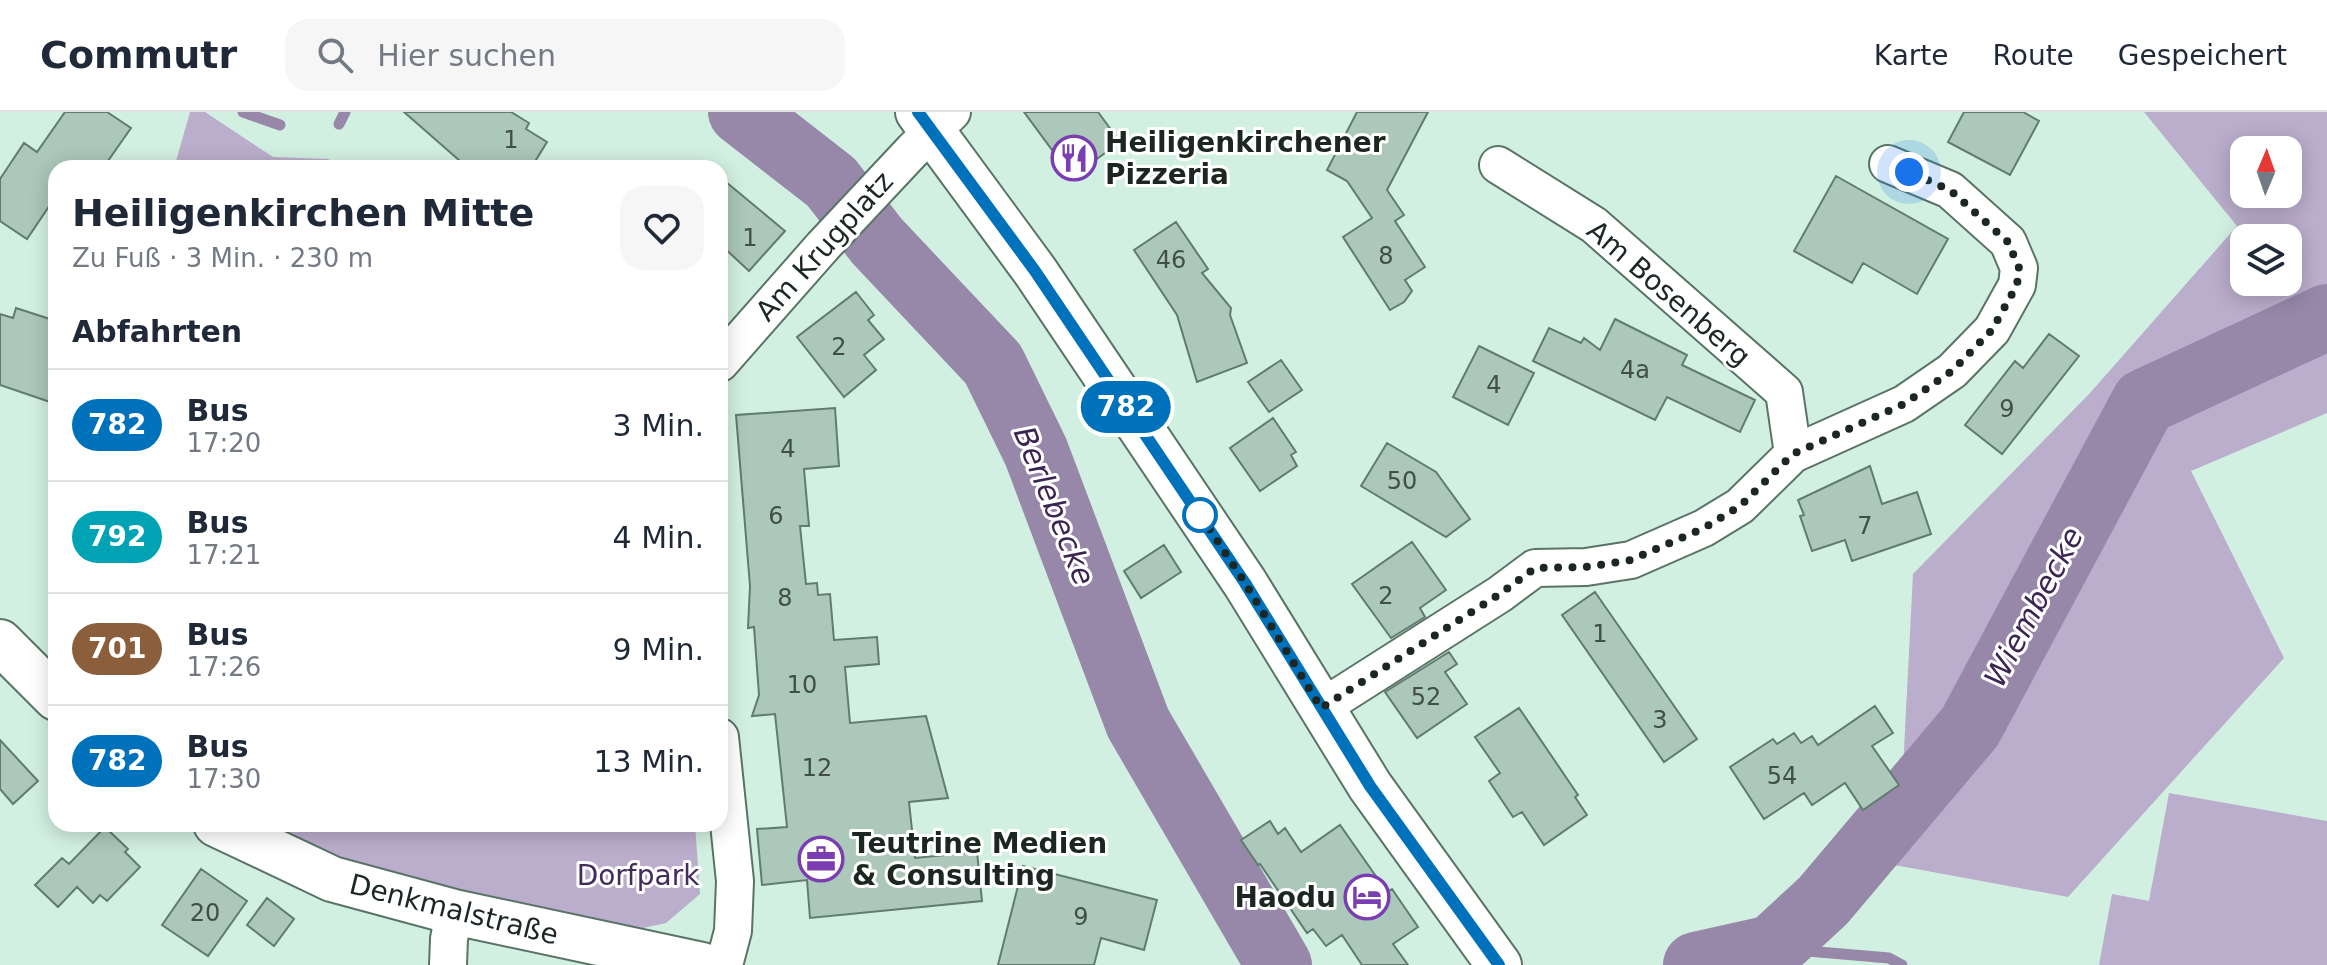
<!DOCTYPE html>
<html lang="de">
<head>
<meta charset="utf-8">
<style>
  :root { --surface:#fff; --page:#f6f6f7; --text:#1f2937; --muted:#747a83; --line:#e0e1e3 }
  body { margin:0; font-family:"DejaVu Sans",sans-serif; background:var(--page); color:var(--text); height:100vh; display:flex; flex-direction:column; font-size:30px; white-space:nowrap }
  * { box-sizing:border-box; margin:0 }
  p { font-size:26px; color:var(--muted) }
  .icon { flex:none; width:44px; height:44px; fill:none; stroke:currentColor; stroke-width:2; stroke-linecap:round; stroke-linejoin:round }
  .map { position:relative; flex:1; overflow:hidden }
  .drawer { position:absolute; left:48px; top:48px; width:680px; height:672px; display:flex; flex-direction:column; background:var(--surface); border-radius:24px; box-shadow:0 4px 20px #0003 }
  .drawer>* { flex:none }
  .badge { padding:0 16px; border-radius:26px; font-size:28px; line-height:52px }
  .needle { width:52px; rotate:2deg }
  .fabs { position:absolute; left:2230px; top:24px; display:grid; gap:16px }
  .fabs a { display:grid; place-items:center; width:72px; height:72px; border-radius:16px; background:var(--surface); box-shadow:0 4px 20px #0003; font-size:40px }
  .you { position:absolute; width:40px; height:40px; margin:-20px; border:6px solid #fff; border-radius:50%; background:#1a73e8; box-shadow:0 0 0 12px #1a73e833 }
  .map>.badge { position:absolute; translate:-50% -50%; box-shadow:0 0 0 4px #fff }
  h2 { padding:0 24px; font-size:30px; line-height:72px }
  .round { display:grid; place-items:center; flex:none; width:84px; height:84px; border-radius:24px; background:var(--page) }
  .headline { display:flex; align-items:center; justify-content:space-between; height:136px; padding:0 24px }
  h1 { font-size:38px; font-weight:800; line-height:60px }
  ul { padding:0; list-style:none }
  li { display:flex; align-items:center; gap:24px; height:112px; padding:0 24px; border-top:2px solid var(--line) }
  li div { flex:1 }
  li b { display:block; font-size:30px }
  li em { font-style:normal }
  li .badge { min-width:88px; font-weight:700; text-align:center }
  header { display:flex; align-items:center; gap:48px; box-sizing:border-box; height:112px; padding:0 40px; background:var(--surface); border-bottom:2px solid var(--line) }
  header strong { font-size:38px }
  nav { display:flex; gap:44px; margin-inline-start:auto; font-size:28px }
  .search { width:560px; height:72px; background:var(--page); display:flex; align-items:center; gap:20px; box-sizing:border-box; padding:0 28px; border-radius:24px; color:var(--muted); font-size:30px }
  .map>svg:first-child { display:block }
  .green { fill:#bbadcc; fill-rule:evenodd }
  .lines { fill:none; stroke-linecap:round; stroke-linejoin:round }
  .stream { stroke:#9788a9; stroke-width:11 }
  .river { stroke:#9788a9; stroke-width:66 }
  .building { fill:#abc8ba; stroke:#617c6f; stroke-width:2 }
  .minor-casing { stroke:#597467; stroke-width:40 }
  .secondary-casing { stroke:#597467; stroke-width:48 }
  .minor { stroke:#fff; stroke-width:36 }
  .secondary { stroke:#fff; stroke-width:44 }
  .line-casing { stroke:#fff; stroke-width:18 }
  .line { stroke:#0072bc; stroke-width:12 }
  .walk { stroke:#1c2721; stroke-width:8; stroke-dasharray:0 14.4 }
  .stop-dot { fill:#fff; stroke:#0072bc; stroke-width:4 }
  .labels { text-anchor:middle; stroke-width:6; stroke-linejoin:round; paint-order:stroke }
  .number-label { font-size:24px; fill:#404f47 }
  .poi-label { font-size:28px; font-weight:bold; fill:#1c2721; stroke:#fff; text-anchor:start }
  .street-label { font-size:28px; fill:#1c2721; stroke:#fff }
  .park-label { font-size:28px; fill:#422c59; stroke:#fff }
  .water-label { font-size:30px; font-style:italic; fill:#3b2551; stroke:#fff }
</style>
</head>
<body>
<header>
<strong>Commutr</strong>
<div class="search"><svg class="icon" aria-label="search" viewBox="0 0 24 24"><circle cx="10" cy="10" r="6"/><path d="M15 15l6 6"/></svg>Hier suchen</div>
<nav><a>Karte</a><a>Route</a><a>Gespeichert</a></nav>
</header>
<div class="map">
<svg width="2327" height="853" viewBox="0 0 2327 853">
  <rect width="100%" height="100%" fill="#d2f0e1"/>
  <path class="green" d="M190,0H205L273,45L328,47L344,56H174Z
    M2144,0H2327V301L2191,359L2284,546L2068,785L1835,742L1902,677L1913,462L2090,281L2237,114ZM2288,38V82H2244V38ZM2288,126V170H2244V126Z
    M2169,681L2327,709V853H2099L2112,782L2149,789Z
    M252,712H695L700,782L666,811L643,816L466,784L296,738Z"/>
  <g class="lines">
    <path class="stream" d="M243,0L280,13
      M339,12L345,0
      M1772,836L1889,846L1902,853"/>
    <path class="river" d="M741,0L831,70L877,129L993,252L1036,340L1138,611L1279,853
      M1696,853L1772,836L1823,789L1970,615L2144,290L2327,205"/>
  </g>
  <path class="building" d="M65,0H107L131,16L103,56H56V84L27,127L0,109V67L24,31L37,40Z
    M404,0H511L529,11L526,17L547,30L531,56H468Z
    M1024,0H1098L1120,30L1072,65Z
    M1357,0H1428L1387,78L1404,103L1395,109L1425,155L1405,168L1412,179L1404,190L1390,198L1343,125L1372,106L1347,69L1327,58Z
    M1964,0H2023L2039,9L2010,63L1948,30Z
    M1836,64L1948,127L1917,182L1863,151L1852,171L1794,139Z
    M720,65L785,119L749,159L720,132Z
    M1176,110L1208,157L1202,161L1231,196L1230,203L1247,251L1197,270L1177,203L1134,138Z
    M856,180L874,203L868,208L884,227L864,243L876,258L844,285L797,225Z
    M16,196L56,209V292L0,273V202L13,206Z
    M1615,207L1687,243L1682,253L1755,288L1740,320L1667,285L1655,308L1533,249L1549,216L1581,231L1584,226L1600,238Z
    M2049,222L2079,244L2002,342L1965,313L2015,249L2023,256Z
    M1479,234L1534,261L1508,313L1453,285Z
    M1281,248L1302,278L1269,300L1248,270Z
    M835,296L839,354L804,357L809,414H800L806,472L817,471L818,483L830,482L834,528L877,525L879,552L845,555L850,611L926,604L948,686L909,690L915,746L977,740L982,789L810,806L807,768L762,773L757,717L787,715L775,602L752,604L759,583L754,515L748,516L750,474L736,303Z
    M1273,306L1296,340L1291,343L1297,354L1260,379L1230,336Z
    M1387,331L1436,360L1470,407L1446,425L1361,374Z
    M1870,354L1882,392L1917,380L1931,422L1852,449L1845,428L1812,439L1800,404L1804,403L1798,388Z
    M1412,430L1446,478L1420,496L1425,505L1391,526L1352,472Z
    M1164,433L1181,460L1141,486L1124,459Z
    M1595,480L1697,627L1664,650L1562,503Z
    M1449,540L1457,552L1445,560L1467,592L1417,626L1385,580Z
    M1875,594L1893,621L1872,634L1899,673L1863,698L1845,671L1812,693L1804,681L1764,707L1730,655L1773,627L1777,632L1794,621L1801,631L1812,624L1818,633Z
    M1519,596L1578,683L1575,685L1587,703L1544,733L1522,700L1513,705L1489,669L1500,661L1475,625Z
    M0,628L38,669L13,692L0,677Z
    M1270,709L1278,722L1285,716L1301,740L1340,713L1387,780L1392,777L1418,815L1393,832L1408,853H1362L1342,823L1326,834L1313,817L1307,821L1260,752L1258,753L1241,728Z
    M105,715L128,737L125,740L140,755L107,789L100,783L93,791L77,775L58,795L35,773L62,746L69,752Z
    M1023,754L1157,788L1144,838L1101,826L1094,853H998Z
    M201,757L247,789L208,844L162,813Z
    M267,786L294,807L274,834L247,813Z"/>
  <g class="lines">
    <g class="minor-casing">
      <path id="minor" d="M1498,53L1594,113L1784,280L1793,342
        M720,251L823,134L913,38L952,0
        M1321,596L1500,482L1535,456L1586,455L1631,448L1704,416L1740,394L1793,342L1904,292L1952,259L1992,218L2017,173L2019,156L2008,130L1950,78L1888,52
        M720,625L735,769L733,819L724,853
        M448,853L449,827L454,800"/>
    </g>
    <g class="secondary-casing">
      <path id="secondary" d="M918,0L1035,159L1245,471L1370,674L1499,853
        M0,530L56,586
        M216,712L332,767L454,800L702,853"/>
    </g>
    <use href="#minor" class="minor"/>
    <use href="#secondary" class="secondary"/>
  </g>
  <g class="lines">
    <g class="line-casing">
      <path id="line" d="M918,0L1035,159L1245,471L1370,674L1499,853"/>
    </g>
    <use href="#line" class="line"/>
    <path class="walk" d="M1200,403L1197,398L1245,471L1321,596L1500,482L1535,456L1586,455L1631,448L1704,416L1740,394L1793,342L1904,292L1952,259L1992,218L2017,173L2019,156L2008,130L1950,78L1909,60"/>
  </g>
  <defs>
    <g id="restaurant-ring" transform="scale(2.3)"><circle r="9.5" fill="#fff" stroke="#7b3db2" stroke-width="1.5"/><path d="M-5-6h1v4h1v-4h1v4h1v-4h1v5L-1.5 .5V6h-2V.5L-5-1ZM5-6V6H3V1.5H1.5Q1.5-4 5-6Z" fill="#7b3db2"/></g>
    <g id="office-ring" transform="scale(2.3)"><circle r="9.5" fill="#fff" stroke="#7b3db2" stroke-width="1.5"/><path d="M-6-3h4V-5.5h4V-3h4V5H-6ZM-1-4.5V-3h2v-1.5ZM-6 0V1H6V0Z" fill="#7b3db2"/></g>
    <g id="hotel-ring" transform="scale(2.3)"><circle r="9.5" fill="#fff" stroke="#7b3db2" stroke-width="1.5"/><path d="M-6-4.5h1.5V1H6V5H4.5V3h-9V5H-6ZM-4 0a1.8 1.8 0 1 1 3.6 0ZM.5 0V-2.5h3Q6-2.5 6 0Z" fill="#7b3db2"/></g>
  </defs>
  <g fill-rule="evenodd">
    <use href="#restaurant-ring" x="1074" y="46"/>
    <use href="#office-ring" x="821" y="747"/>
    <use href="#hotel-ring" x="1367" y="785"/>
  </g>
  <circle class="stop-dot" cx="1200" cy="403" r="16"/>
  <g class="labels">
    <g class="number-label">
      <text x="511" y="36">1</text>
      <text x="750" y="134">1</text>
      <text x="1386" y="152">8</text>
      <text x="1171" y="156">46</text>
      <text x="839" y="243">2</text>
      <text x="1635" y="266">4a</text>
      <text x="1494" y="281">4</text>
      <text x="2007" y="305">9</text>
      <text x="788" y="345">4</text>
      <text x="1402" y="377">50</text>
      <text x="776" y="412">6</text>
      <text x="1865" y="422">7</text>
      <text x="1386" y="492">2</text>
      <text x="785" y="494">8</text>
      <text x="1600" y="530">1</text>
      <text x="802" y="581">10</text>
      <text x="1426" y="593">52</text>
      <text x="1660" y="616">3</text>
      <text x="817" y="664">12</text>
      <text x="1782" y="672">54</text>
      <text x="205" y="809">20</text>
      <text x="1081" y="813">9</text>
    </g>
    <g class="poi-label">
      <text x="1105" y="40">Heiligenkirchener<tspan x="1105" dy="32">Pizzeria</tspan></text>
      <text x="852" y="741">Teutrine Medien<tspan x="852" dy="32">&amp; Consulting</tspan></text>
      <text x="1336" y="795" text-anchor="end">Haodu</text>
    </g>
    <g class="street-label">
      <text transform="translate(824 134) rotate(-48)" y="10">Am Krugplatz</text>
      <text transform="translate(1669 181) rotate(41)" y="10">Am Bosenberg</text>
      <text transform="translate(454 797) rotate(14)" y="10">Denkmalstraße</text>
    </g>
    <g class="park-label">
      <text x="638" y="773">Dorfpark</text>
    </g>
    <g class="water-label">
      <text transform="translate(1054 394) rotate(68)" y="10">Berlebecke</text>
      <text transform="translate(2034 495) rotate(-62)" y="10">Wiembecke</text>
    </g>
  </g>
</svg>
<div class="fabs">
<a><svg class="needle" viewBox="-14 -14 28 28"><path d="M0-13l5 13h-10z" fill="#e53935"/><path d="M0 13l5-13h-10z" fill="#747a83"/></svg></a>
<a><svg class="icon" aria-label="layers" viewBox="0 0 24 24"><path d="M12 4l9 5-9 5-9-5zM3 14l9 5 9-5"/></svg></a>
</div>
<div class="you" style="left:1909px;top:60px"></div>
<b class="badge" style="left:1126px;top:295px;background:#0072bc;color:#fff">782</b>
<section class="drawer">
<div class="headline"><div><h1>Heiligenkirchen Mitte</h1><p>Zu Fuß · 3 Min. · 230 m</p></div><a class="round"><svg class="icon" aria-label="heart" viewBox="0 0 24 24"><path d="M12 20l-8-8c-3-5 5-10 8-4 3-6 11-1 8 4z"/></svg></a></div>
<h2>Abfahrten</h2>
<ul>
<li><span class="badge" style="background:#0072bc;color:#fff">782</span><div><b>Bus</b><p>17:20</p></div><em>3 Min.</em></li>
<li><span class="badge" style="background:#00a3b4;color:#fff">792</span><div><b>Bus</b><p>17:21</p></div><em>4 Min.</em></li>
<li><span class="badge" style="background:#8b5e3c;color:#fff">701</span><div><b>Bus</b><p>17:26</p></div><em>9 Min.</em></li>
<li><span class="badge" style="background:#0072bc;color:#fff">782</span><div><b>Bus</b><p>17:30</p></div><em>13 Min.</em></li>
</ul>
</section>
</div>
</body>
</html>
